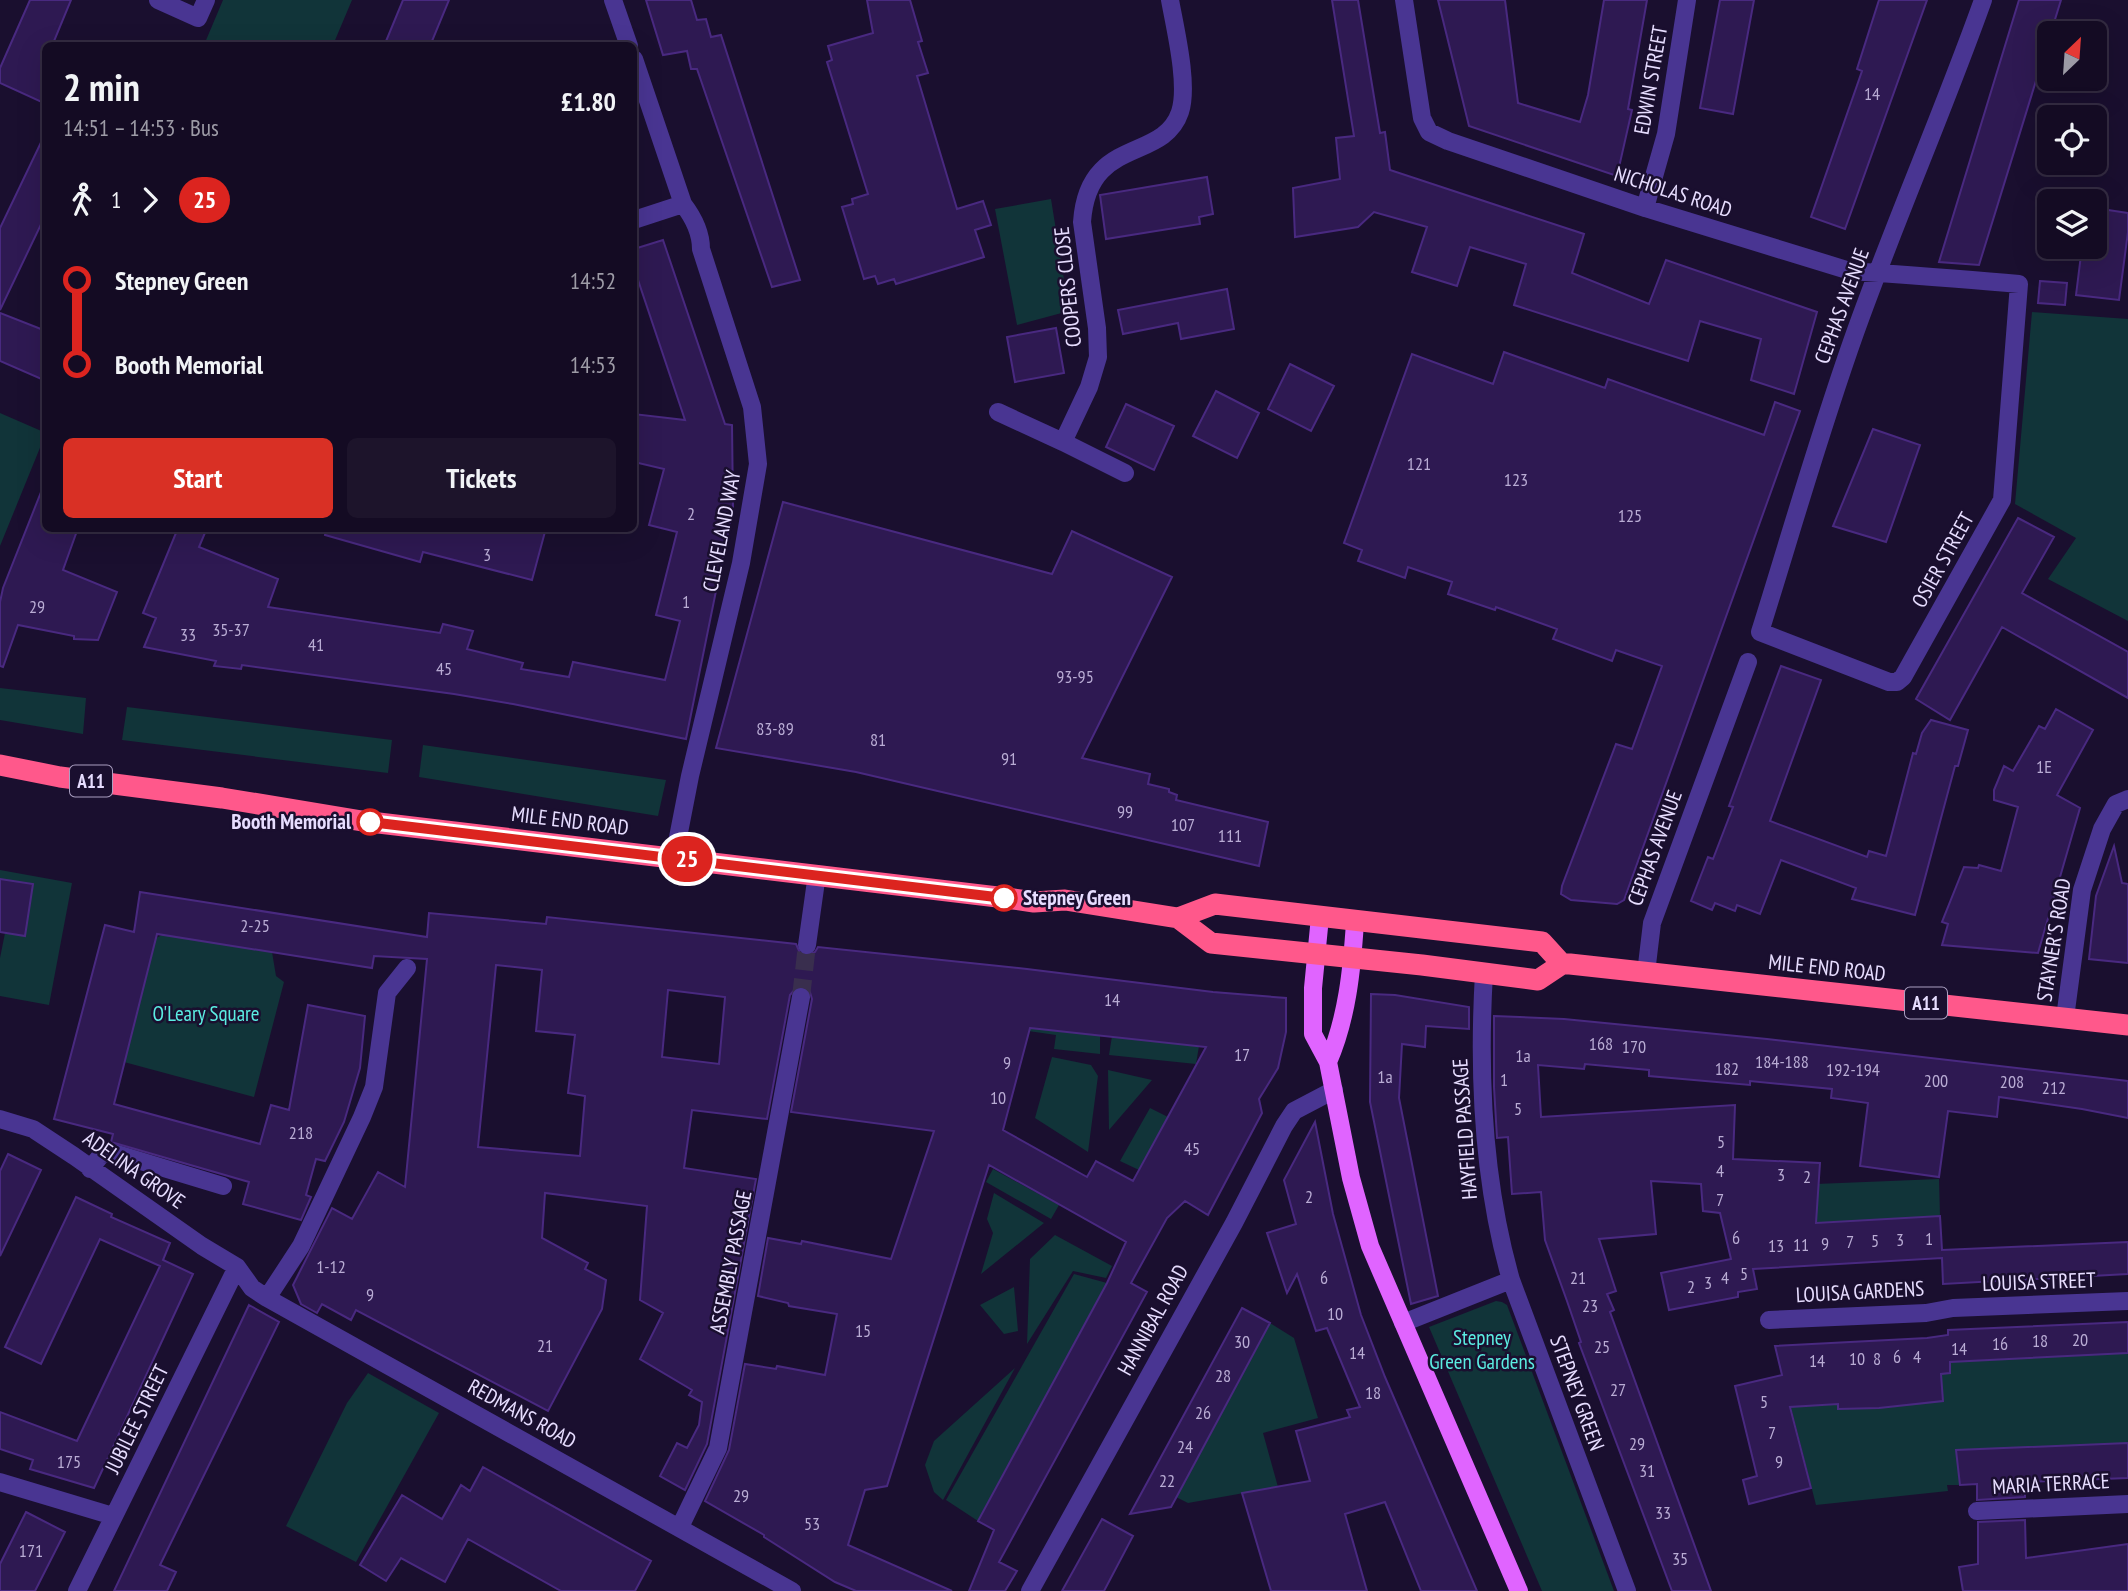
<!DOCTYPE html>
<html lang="en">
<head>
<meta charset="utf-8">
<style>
  :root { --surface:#140b23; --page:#1d142b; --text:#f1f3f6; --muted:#9d9ba6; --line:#332b41; --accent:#d93025 }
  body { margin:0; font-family:"PT Sans Narrow",sans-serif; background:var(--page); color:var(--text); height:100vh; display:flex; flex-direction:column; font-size:26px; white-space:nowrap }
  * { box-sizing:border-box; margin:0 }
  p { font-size:23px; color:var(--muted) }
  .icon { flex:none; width:38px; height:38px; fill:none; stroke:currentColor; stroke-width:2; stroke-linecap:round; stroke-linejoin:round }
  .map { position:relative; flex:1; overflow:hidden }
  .drawer { position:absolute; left:42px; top:42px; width:595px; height:490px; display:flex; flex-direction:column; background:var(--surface); border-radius:10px; box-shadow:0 7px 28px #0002,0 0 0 2px var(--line) }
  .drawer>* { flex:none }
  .badge { padding:0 14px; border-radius:23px; font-size:24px; line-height:46px }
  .needle { width:46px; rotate:25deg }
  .fabs { position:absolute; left:2037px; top:21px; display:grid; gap:14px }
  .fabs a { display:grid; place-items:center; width:70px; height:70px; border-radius:10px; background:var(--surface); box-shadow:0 7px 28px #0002,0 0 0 2px var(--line); font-size:35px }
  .map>.badge { position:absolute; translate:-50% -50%; box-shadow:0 0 0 4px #fff }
  .legs { display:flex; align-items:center; gap:10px; height:77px; padding:0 21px; font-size:23px }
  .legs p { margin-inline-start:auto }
  .headline { display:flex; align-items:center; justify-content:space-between; height:119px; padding:0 21px }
  h1 { font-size:38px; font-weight:600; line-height:52px }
  .button { display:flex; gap:14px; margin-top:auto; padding:14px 21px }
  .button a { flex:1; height:80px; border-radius:10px; background:var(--accent); color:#fff; font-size:28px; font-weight:600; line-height:80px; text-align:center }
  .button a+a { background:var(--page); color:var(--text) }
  ul { padding:0 21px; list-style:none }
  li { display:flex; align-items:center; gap:24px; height:84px; font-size:26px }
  li i { display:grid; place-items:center; width:10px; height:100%; margin:0 9px; background:currentColor }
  li i::after { content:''; width:18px; height:18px; margin:-9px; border:5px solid; border-radius:50%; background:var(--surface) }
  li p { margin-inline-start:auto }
  li:first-child i { background:linear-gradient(#0000 50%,currentColor 0) }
  li:last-child i { background:linear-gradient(currentColor 50%,#0000 0) }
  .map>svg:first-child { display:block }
  .green { fill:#113439 }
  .building { fill:#2e1952; stroke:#492980; stroke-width:2; fill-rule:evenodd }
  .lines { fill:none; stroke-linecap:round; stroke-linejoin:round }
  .minor-tunnel { stroke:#392e4e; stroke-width:18; stroke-dasharray:18 9; stroke-linecap:butt }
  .minor { stroke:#493592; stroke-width:18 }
  .major { stroke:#e064ff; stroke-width:18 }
  .highway { stroke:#ff588b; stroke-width:21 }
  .line-1-casing { stroke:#fff; stroke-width:16 }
  .line-1 { stroke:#dc241f; stroke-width:10 }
  .stop-1-dot { fill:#fff; stroke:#dc241f; stroke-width:3.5 }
  .labels { text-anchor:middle; stroke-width:5; stroke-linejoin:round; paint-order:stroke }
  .number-label { font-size:18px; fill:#b9acd4 }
  .shield { fill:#1a0f2f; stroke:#aa9fc1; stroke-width:2 }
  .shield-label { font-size:19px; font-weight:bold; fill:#e7ddff }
  .street-label { font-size:21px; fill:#e7ddff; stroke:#1a0f2f }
  .stop-label { font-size:21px; font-weight:bold; fill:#e7ddff; stroke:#1a0f2f; text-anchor:end }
  .park-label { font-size:21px; fill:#5bede2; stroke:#1a0f2f }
</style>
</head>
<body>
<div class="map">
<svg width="2128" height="1591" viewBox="0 0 2128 1591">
  <rect width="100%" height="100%" fill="#1a0f2f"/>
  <path class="green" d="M223,0H352L333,45H204Z
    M1051,199L1069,311L1017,325L995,209Z
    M2032,312L2128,319V621L2048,579L2076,538L2015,504Z
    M0,413L46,433L0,546Z
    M0,688L86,698L83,734L0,720Z
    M127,707L392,740L388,773L122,740Z
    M423,745L666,780L658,816L419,777Z
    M0,870L72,883L49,1005L0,996V958L5,933L25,936L33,885L0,879Z
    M162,935L272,952L276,976L284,982L254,1097L124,1062L156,938Z
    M1008,1025L1100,1035V1054L1054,1049L1056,1035L1007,1028Z
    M1112,1036L1199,1046L1196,1064L1109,1055Z
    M1052,1057L1091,1065L1098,1076L1088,1152L1035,1118Z
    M1108,1070L1152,1080L1109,1130Z
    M1150,1108L1168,1117L1139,1170L1120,1161Z
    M993,1169L1059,1205L1051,1219L986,1182Z
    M1939,1179L1940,1216L1750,1227L1816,1184Z
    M994,1193L1044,1223L981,1274L993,1233L987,1219Z
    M1055,1235L1112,1266L1106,1278L1073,1271L1027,1344L1030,1259Z
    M1074,1274L1107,1283L978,1521L946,1500Z
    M1014,1287L1018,1331L1004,1334L980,1305Z
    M1496,1301L1502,1302L1507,1305L1614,1591H1542L1429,1327Z
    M1270,1323L1294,1338L1318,1418L1263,1433L1278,1487L1188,1503L1176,1497Z
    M2128,1353V1443L1956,1451L1960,1485H1947L1948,1491L1816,1505L1784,1380L1798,1406L1825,1405L1824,1379L1879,1408L1902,1406L1900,1376L1919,1403L1943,1401L1941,1374L1950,1373V1361Z
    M1015,1368L943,1500L934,1492L925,1465L934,1441Z
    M368,1373L439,1413L356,1562L286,1526L347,1403Z"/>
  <path class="building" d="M30,0H71L52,46H46V104L0,83V68Z
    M403,0H449L430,46H384Z
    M646,0H691L697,20L706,19L711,37L721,35L800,280L772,287L697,69H691L687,51L663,55Z
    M867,0H910L922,41L918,42L928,73L917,76L957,209L983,201L991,225L975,230L984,257L896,284L894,279L878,284L875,276L864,279L842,207L853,204L852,199L868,194L827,62L832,60L828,46L873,33Z
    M1332,0H1358L1380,133L1385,132L1390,170L1584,234L1572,273L1649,304L1666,260L1817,312L1794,394L1751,380L1761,339L1700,321L1688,361L1514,305L1526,264L1470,247L1457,286L1412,272L1427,227L1374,212L1358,227L1295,237L1293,188L1340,179L1336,138L1354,136Z
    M1438,0H1505L1518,103L1580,122L1588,95L1604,0H1647L1628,109L1632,110L1617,176L1469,126Z
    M1720,0H1754L1733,114L1700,108Z
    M1879,0H1927L1845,229L1811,217L1862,71L1857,69Z
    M2019,0H2061L1979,265L1939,262Z
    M46,132V214L0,310V228Z
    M1207,177L1213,214L1199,217L1200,224L1106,239L1100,195Z
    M2095,208L2128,213V232L2119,300L2076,295L2082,247H2095Z
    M663,240L725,424L732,425L733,507L686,739L513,704L454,694L242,665L241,669L214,666L216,661L144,647L156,618L143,613L178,528H207L199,547L278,579L268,607L440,633L443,624L473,631L467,649L523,663L521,669L569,677L573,662L665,680L680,621L656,615L677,532L649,525L664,469L634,462V414L685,420L634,268V249Z
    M2040,281L2067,283L2065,305L2038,303Z
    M1227,289L1234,329L1181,339L1178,323L1123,334L1118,310Z
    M0,313L46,331V381L0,361Z
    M1056,328L1064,373L1015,382L1007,337Z
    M1504,352L1605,388L1608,379L1764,435L1775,402L1800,411L1624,900L1617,904L1571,900L1561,894L1562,886L1616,744L1632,749L1662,666L1616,650L1612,661L1553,639L1557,629L1496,607L1495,610L1448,594L1452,582L1408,567L1405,578L1358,561L1362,550L1344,543L1412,354L1493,384Z
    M1290,364L1334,386L1311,431L1268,409Z
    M1216,391L1259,413L1237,458L1193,436Z
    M1126,404L1174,426L1154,470L1106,447Z
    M1873,429L1920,445L1886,542L1833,526Z
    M45,482L46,528H78L63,570L117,592L98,640L74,639V636L18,625L3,667L0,666V602L3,588Z
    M783,502L1052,574L1072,531L1172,577L1082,758L1150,774L1148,784L1169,789V792L1177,795L1176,800L1268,822L1259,866L856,772L716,748Z
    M2018,518L2054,537L2022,593L2128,652V698L2002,627L1950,720L1916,699Z
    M326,528H546L532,580L423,552L420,562L325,535Z
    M1781,666L1821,680L1770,821L1867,857L1869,851L1886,856L1913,753L1916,754L1922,733L1931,720L1968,730L1958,766H1955L1915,915L1852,899L1856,888L1781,860L1760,914L1737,905L1735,911L1715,903L1712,910L1691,901L1708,857L1713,859L1733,807L1729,806Z
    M2056,709L2093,730L2057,795L2080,808L2038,953L1942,945L1948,924L1942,922L1964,867L1978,868L1979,865L2001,871L2018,807L1994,800V790L2004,766L2013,771L2039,726L2045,729Z
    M2114,846L2122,883L2128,884V963L2089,959L2096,896Z
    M0,879L33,884L25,936L0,932Z
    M140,892L427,937L429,913L546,924L547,917L796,944L800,953L806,956L815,952L818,947L1027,969L1213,992L1286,998V1032L1278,1068L1259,1099L1262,1113L1208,1215L1185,1201L1167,1218L1131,1283L1147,1292L999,1562L1017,1571L1005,1591H969L994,1530L978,1521L1107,1283L1126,1242L989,1165L887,1486L865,1490L848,1545L952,1591H856L835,1582L764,1537V1535L705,1501L729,1450L745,1364L776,1369L777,1366L825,1375L837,1314L789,1306L788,1303L758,1296L768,1238L801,1244L802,1241L891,1259L934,1131L791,1112L812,999L809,989L798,986L790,995L767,1119L692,1110L684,1168L756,1179L707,1444L685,1490L660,1476L677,1443L687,1448L699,1425L702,1402L689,1395L692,1390L640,1359L663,1313L640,1300L647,1206L545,1193L542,1238L588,1263L585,1269L606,1280L602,1309L548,1411L356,1310L351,1320L322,1304L317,1313L301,1304L293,1285L332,1208L352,1219L378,1172L405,1187L427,959L374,956L372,968L157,934L114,1104L260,1144L271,1105L289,1110L308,1005L365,1016L360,1068L344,1122L325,1161L316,1159L306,1195L311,1197L301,1220L243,1204L249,1182L111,1142L113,1134L54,1119L105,925L134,932ZM496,965L542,970L536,1031L575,1035L568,1093L585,1096L580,1156L478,1147ZM668,990L725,997L719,1064L662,1057ZM1030,1028L1206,1047L1133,1181L1096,1161L1087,1177L1003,1130Z
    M1371,994L1395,995L1469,1007V1029L1426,1026L1425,1047L1402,1044L1399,1098L1438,1296L1411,1304L1370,1102Z
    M1494,1016L1564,1019L1767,1039L2128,1081V1118L2082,1109L1999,1097L1997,1117L1948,1111L1939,1177L1860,1166L1868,1103L1831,1098L1832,1089L1750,1081V1085L1649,1076V1070L1585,1064L1584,1069L1538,1065L1541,1117L1735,1105L1733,1159L1820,1163L1816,1223L1940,1216L1942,1250L2128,1242V1274L1943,1284L1942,1258L1753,1269L1757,1289L1738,1292V1297L1669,1310L1661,1273L1731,1259L1720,1213L1703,1211L1701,1184L1651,1181L1656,1234L1599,1239L1616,1291L1607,1294L1614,1310L1610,1312L1711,1591H1672L1579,1343L1581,1342L1567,1301L1545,1240L1541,1192L1512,1194L1508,1137L1497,1138L1494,1087Z
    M1315,1122L1333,1214L1361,1315L1385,1377L1477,1591H1421L1385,1502L1345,1514L1367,1591H1271L1242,1493L1310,1481L1296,1431L1350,1417L1347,1410L1360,1407L1327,1328L1316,1331L1297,1274L1287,1293L1267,1233L1296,1224L1284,1180Z
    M8,1154L41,1170L0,1256V1171Z
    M76,1197L112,1214L111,1217L170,1243L163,1260L193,1274L94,1488L30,1469L33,1460L0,1449V1412L77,1441L160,1266L100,1239L41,1364L5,1347Z
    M249,1305L279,1322L160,1565L176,1572L167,1591H114Z
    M1242,1308L1270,1323L1183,1485L1171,1507L1130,1514Z
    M2128,1322V1353L1950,1362V1373L1941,1374L1943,1401L1879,1408L1838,1409V1404L1790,1407L1811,1488L1749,1504L1743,1480L1757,1476L1735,1386L1782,1375L1775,1346L1927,1338L1948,1335V1330Z
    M2128,1443V1478L2025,1482V1497L1977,1500V1484L1960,1485L1956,1450Z
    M483,1467L651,1561L635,1591H561L468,1539L445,1582L401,1558L386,1581L360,1565L402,1495L442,1519L461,1485L470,1491Z
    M26,1512L65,1532L35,1591H0V1564Z
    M1102,1519L1133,1536L1104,1591H1062Z
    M2025,1520L2026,1558L2128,1544V1591H1963L1959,1567L1978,1564V1522Z"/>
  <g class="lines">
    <path class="minor-tunnel" d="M801,997L807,945"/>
    <path class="minor" d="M158,0L198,18L206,0
      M613,0L629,46
      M1404,0L1422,118L1429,132L1448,141L1645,208L1850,271C1906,275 1963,279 2019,284L2002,500L1903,677L1897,682H1889L1760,632C1791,533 1820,431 1855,333C1895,221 1943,112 1983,0
      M634,59L683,204C693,217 701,232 701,249L752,407L758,464L741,563L690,776L674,858
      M1645,208L1666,134L1687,0
      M634,220L683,204
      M998,412L1063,442L1089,387L1098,357L1097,328L1082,222C1088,135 1163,163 1180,112C1189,85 1175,28 1170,0
      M1063,442L1125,473
      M807,945L817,874
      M1484,973C1478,1075 1483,1182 1511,1280L1627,1591
      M1646,973L1652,923L1748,662
      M2065,1018L2082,890L2102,829L2116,804L2128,799
      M0,1119L33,1129L74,1156L202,1246L237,1267L252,1288L267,1298L792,1591
      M90,1169L102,1154L114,1153L223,1186
      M267,1298L301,1246L362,1117L374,1087L387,993L407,968
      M1769,1320L1926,1313L1953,1308L2128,1301
      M1403,1323L1511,1280
      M0,1482L113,1516
      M1977,1511L2128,1504
      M680,1527L718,1448L801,997
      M77,1591L237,1267
      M1030,1591L1234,1223L1284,1126L1294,1111L1334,1090"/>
    <path class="major" d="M1320,917L1313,988V1034L1328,1062L1351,1178L1370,1246L1519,1591
      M1328,1062C1347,1019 1352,969 1355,922"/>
    <path class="highway" d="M0,765L60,777L222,798L362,821L1006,898L1034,902L1065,900L1178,918L1211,943L1422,965L1538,980L1562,964H1570L2128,1025
      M1178,918L1215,904L1542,942L1562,964"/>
  </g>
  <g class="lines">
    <g class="line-1-casing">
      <path id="line-1" d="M370,822L1004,898"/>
    </g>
    <use href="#line-1" class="line-1"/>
  </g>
  <g class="stop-1-dot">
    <circle cx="370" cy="822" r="12"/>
    <circle cx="1004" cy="898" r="12"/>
  </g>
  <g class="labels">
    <g class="number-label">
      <text x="1872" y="100">14</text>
      <text x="1419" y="470">121</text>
      <text x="1516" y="486">123</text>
      <text x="691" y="520">2</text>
      <text x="1630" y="522">125</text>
      <text x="487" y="561">3</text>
      <text x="686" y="608">1</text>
      <text x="37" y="613">29</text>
      <text x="231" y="636">35-37</text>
      <text x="188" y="641">33</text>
      <text x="316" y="651">41</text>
      <text x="444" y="675">45</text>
      <text x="1075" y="683">93-95</text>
      <text x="775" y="735">83-89</text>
      <text x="878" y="746">81</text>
      <text x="1009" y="765">91</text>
      <text x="2044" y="773">1E</text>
      <text x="1125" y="818">99</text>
      <text x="1183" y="831">107</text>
      <text x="1230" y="842">111</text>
      <text x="255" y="932">2-25</text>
      <text x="1112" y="1006">14</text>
      <text x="1601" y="1050">168</text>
      <text x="1634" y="1053">170</text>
      <text x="1242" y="1061">17</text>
      <text x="1523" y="1062">1a</text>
      <text x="1782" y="1068">184-188</text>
      <text x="1007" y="1069">9</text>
      <text x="1727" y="1075">182</text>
      <text x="1853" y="1076">192-194</text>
      <text x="1385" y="1083">1a</text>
      <text x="1504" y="1086">1</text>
      <text x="1936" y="1087">200</text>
      <text x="2012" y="1088">208</text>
      <text x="2054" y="1094">212</text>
      <text x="998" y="1104">10</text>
      <text x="1518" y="1115">5</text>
      <text x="301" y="1139">218</text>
      <text x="1721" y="1148">5</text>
      <text x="1192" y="1155">45</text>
      <text x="1720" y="1177">4</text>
      <text x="1781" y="1181">3</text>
      <text x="1807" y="1183">2</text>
      <text x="1309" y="1203">2</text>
      <text x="1720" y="1206">7</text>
      <text x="1736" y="1244">6</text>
      <text x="1929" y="1245">1</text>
      <text x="1900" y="1246">3</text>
      <text x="1875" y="1247">5</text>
      <text x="1850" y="1248">7</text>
      <text x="1825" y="1250">9</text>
      <text x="1801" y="1251">11</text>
      <text x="1776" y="1252">13</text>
      <text x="331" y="1273">1-12</text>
      <text x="1744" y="1280">5</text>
      <text x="1324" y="1284">6</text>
      <text x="1578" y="1284">21</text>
      <text x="1725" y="1284">4</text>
      <text x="1708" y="1289">3</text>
      <text x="1691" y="1293">2</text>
      <text x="370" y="1301">9</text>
      <text x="1590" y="1312">23</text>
      <text x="1335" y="1320">10</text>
      <text x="863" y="1337">15</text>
      <text x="2080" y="1346">20</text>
      <text x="2040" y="1347">18</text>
      <text x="1242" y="1348">30</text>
      <text x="2000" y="1350">16</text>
      <text x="545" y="1352">21</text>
      <text x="1602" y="1353">25</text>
      <text x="1959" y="1355">14</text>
      <text x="1357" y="1359">14</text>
      <text x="1897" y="1363">6</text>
      <text x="1917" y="1363">4</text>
      <text x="1857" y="1365">10</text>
      <text x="1877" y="1365">8</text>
      <text x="1817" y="1367">14</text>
      <text x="1223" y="1382">28</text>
      <text x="1618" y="1396">27</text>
      <text x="1373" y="1399">18</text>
      <text x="1764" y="1408">5</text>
      <text x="1203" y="1419">26</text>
      <text x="1772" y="1439">7</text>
      <text x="1637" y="1450">29</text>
      <text x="1185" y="1453">24</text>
      <text x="69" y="1468">175</text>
      <text x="1779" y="1468">9</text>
      <text x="1647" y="1477">31</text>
      <text x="1167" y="1487">22</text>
      <text x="741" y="1502">29</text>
      <text x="1663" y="1519">33</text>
      <text x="812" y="1530">53</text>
      <text x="31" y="1557">171</text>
      <text x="1680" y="1565">35</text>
    </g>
    <g class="shield">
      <rect x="70" y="765.5" width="42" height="31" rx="5"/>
      <rect x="1905" y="987.5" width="42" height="31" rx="5"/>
    </g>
    <g class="shield-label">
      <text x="91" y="788">A11</text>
      <text x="1926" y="1010">A11</text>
    </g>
    <g class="street-label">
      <text transform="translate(1651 80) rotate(-80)" y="7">EDWIN STREET</text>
      <text transform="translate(1673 192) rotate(18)" y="7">NICHOLAS ROAD</text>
      <text transform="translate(1068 287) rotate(-96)" y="7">COOPERS CLOSE</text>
      <text transform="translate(1842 306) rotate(-70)" y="7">CEPHAS AVENUE</text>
      <text transform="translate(722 531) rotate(-79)" y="7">CLEVELAND WAY</text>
      <text transform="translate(1943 560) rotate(-61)" y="7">OSIER STREET</text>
      <text transform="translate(570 821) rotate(7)" y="7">MILE END ROAD</text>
      <text transform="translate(1655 848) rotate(-70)" y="7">CEPHAS AVENUE</text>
      <text transform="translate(2054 940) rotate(-81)" y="7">STAYNER'S ROAD</text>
      <text transform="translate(1827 968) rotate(6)" y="7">MILE END ROAD</text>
      <text transform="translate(1465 1129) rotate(-94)" y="7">HAYFIELD PASSAGE</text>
      <text transform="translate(134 1170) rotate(35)" y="7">ADELINA GROVE</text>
      <text transform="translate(731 1262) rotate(-79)" y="7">ASSEMBLY PASSAGE</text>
      <text transform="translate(2039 1282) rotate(-2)" y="7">LOUISA STREET</text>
      <text transform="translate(1860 1292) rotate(-3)" y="7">LOUISA GARDENS</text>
      <text transform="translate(1153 1320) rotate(-61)" y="7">HANNIBAL ROAD</text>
      <text transform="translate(1577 1393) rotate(70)" y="7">STEPNEY GREEN</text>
      <text transform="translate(522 1414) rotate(29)" y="7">REDMANS ROAD</text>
      <text transform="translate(137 1419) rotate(-64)" y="7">JUBILEE STREET</text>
      <text transform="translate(2051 1484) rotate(-3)" y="7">MARIA TERRACE</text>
    </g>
    <g class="stop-label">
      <text x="351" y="829">Booth Memorial</text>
      <text x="1023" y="905" text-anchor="start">Stepney Green</text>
    </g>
    <g class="park-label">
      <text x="206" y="1021">O'Leary Square</text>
      <text x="1482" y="1345">Stepney<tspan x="1482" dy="24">Green Gardens</tspan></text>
    </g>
  </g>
</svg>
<div class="fabs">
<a><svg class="needle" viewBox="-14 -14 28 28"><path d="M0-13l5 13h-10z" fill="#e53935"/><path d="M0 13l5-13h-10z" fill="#9d9ba6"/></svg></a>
<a><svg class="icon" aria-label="locate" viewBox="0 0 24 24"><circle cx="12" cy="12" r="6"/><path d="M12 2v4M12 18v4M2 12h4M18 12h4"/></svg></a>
<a><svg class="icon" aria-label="layers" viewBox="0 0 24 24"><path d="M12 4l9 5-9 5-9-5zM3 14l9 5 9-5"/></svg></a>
</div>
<b class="badge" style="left:687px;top:859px;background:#dc241f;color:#fff">25</b>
<section class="drawer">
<div class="headline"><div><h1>2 min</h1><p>14:51 – 14:53 · Bus</p></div><b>£1.80</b></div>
<div class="legs"><svg class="icon" aria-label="walk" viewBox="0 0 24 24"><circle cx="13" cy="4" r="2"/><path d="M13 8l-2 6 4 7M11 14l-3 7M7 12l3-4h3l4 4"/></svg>1<svg class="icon" aria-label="forward" viewBox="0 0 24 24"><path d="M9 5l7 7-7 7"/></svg><b class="badge" style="background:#dc241f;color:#fff">25</b></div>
<ul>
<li><i style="color:#dc241f"></i><b>Stepney Green</b><p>14:52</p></li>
<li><i style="color:#dc241f"></i><b>Booth Memorial</b><p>14:53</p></li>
</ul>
<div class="button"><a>Start</a><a>Tickets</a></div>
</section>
</div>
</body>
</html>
